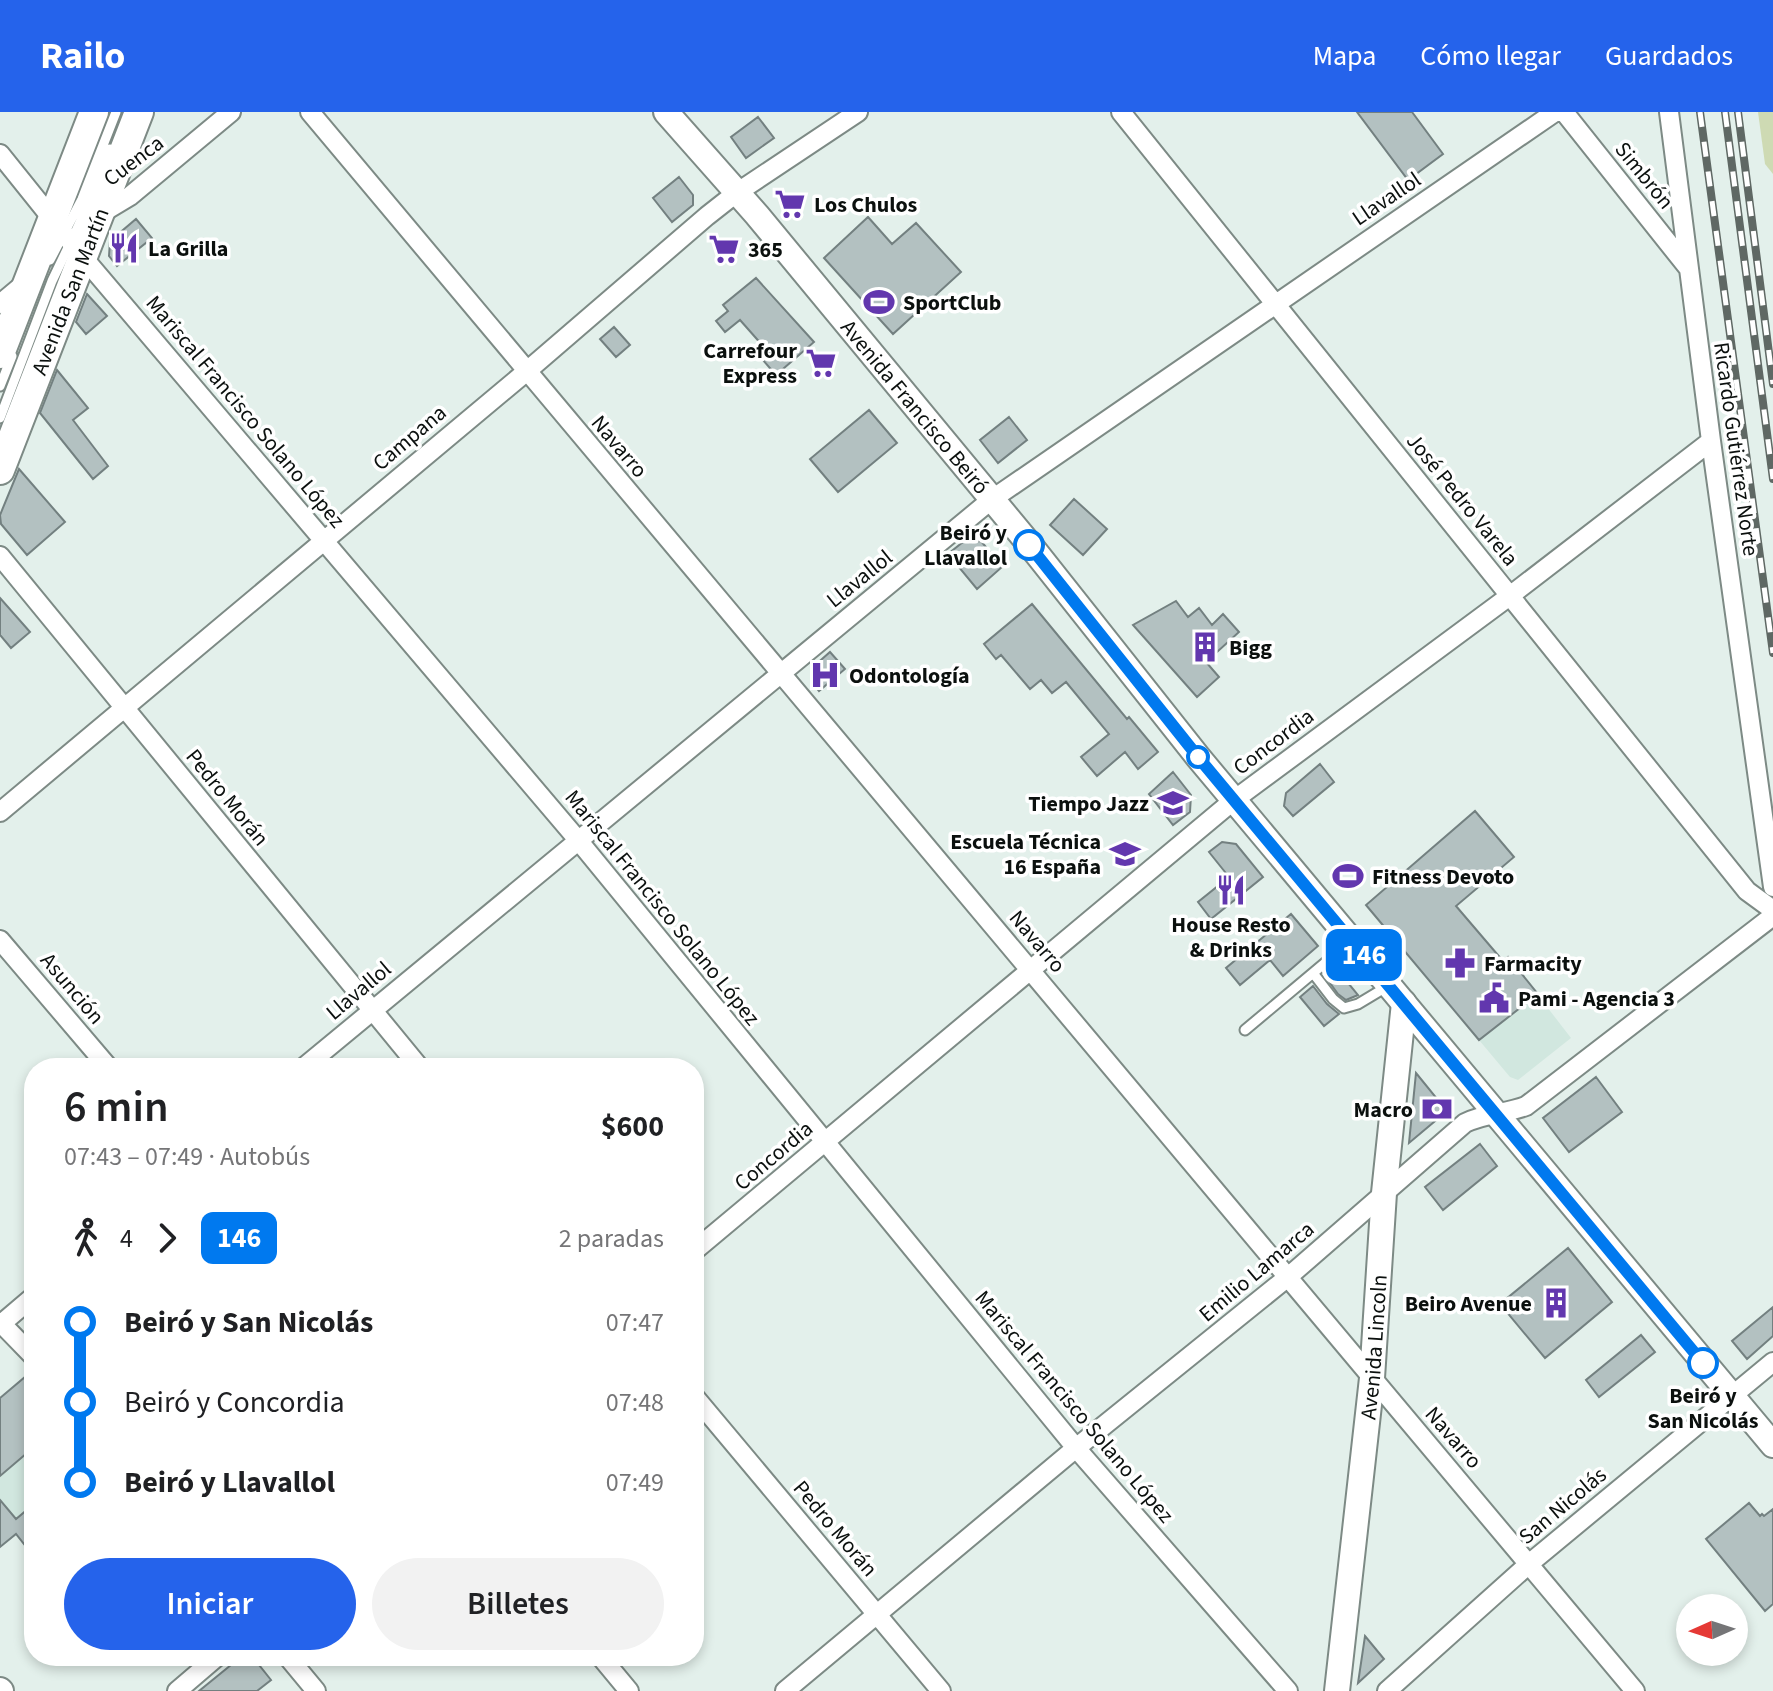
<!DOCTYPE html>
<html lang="es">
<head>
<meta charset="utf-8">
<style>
  :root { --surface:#fff; --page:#f2f2f2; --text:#202124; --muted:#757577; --accent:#2563eb }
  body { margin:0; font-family:"Source Sans 3",sans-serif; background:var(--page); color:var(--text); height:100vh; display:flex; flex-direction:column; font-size:30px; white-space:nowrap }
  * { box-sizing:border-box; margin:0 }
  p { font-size:26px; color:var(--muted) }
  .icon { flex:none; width:44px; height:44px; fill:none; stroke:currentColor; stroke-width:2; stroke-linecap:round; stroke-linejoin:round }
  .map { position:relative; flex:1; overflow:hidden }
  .drawer { position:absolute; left:24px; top:946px; width:680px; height:608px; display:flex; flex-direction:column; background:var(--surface); border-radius:32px; box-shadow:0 4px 12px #0003 }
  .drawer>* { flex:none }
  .badge { padding:0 16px; border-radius:12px; font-size:28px; line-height:52px }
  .needle { width:52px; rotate:267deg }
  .fabs { position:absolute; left:1676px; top:1482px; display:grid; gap:16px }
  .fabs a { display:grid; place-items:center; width:72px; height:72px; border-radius:50%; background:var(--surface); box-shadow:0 4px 12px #0003; font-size:40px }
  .map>.badge { position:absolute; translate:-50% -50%; box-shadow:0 0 0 4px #fff }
  .legs { display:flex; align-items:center; gap:12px; height:88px; padding:0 40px; font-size:26px }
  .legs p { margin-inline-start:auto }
  .summary { display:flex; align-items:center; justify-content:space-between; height:136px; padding:0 40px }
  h1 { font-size:44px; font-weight:600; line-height:60px }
  .button { display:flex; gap:16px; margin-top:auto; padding:16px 40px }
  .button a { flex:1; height:92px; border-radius:48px; background:var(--accent); color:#fff; font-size:32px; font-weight:600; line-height:92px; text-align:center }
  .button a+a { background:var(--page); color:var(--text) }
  ul { padding:0 40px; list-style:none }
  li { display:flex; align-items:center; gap:28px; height:80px; font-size:30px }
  li i { display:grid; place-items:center; width:12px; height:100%; margin:0 10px; background:currentColor }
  li i::after { content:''; width:20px; height:20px; margin:-10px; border:6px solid; border-radius:50%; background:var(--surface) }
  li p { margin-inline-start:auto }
  li:first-child i { background:linear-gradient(#0000 50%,currentColor 0) }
  li:last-child i { background:linear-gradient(currentColor 50%,#0000 0) }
  header { display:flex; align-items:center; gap:48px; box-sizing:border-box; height:112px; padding:0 40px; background:var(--accent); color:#fff }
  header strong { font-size:38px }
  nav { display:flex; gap:44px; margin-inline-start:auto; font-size:28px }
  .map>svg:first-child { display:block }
  .built { fill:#d1e7df }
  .green { fill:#cedab3 }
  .building { fill:#b3c1c1; stroke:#738080; stroke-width:2 }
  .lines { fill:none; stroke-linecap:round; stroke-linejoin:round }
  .lane-casing { stroke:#7d8a85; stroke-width:13 }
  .street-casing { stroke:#7d8a85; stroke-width:22 }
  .secondary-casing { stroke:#7d8a85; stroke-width:28 }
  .primary-casing { stroke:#7d8a85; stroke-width:32 }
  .lane { stroke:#fff; stroke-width:9 }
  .street { stroke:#fff; stroke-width:18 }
  .secondary { stroke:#fff; stroke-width:24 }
  .primary { stroke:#fff; stroke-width:28 }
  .rail-casing { stroke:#5f6864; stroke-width:8 }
  .rail { stroke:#fff; stroke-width:5; stroke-dasharray:15; stroke-linecap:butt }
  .line-1-casing { stroke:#fff; stroke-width:18 }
  .line-1 { stroke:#0079ef; stroke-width:12 }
  .stop-1-dot { fill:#fff; stroke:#0079ef; stroke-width:4 }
  .labels { text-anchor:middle; stroke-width:7; stroke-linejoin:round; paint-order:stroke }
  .street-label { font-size:22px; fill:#0b100e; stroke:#fff }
  .poi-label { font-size:22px; font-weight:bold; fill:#0b100e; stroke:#fff; text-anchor:start }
  .stop-label { font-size:22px; font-weight:bold; fill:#0b100e; stroke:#fff; text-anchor:end }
</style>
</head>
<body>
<header>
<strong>Railo</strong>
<nav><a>Mapa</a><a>Cómo llegar</a><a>Guardados</a></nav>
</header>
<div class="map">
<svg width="1773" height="1579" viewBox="0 0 1773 1579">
  <rect width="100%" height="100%" fill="#e3f0eb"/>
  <path class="built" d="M1537,882L1571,926L1518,968L1510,965L1479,928Z
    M25,1265L34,1275V1433L28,1438L15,1422L0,1435V1286Z"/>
  <path class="green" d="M1758,0H1773V62L1765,52Z"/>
  <path class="building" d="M1357,0H1412L1443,42L1408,68Z
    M758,5L774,26L746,46L731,25Z
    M679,65L693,83V93L672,110L653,86Z
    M868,105L892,132L916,111L961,160L893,222L824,146Z
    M136,107L152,126L117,154L109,144L110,129Z
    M756,166L814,230L776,263L756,240L763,234L740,208L725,220L716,209L728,199L723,193Z
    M87,182L107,204L86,222L76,210Z
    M614,215L630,233L616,245L600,227Z
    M57,258L88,296L73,308L108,354L93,367L40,301Z
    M869,298L897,331L838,380L810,347Z
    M1009,305L1027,328L998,351L980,328Z
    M19,357L65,410L27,443L1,412L0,403Z
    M1074,387L1107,417L1083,443L1050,413Z
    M981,429L1002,455L977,477L948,442L963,430Z
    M0,486L30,520L11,536L0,523Z
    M1176,489L1188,505L1199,496L1212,513L1223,502L1239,520L1206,550L1219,565L1197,585L1133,513Z
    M1032,492L1127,607L1129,605L1158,640L1138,657L1125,640L1097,664L1081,645L1109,622L1066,570L1052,581L1041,568L1030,577L1001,543L996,547L984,532Z
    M830,540L845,557L819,579L811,569L813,555Z
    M1320,652L1334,670L1293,704L1284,694L1286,681Z
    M1173,660L1191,683L1190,700L1173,713L1149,682Z
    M1475,699L1514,745L1456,794L1503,849L1508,845L1538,882L1479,928L1366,793Z
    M1222,730L1236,732L1263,765L1211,807L1198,790L1229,765L1209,740Z
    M1291,802L1318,834L1283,864L1270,848L1240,873L1226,856Z
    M1335,855L1358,883L1346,888L1338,882L1325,864Z
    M1313,874L1327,892L1339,902L1324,914L1300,885Z
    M1416,961L1447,999L1409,1031Z
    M1596,965L1622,1000L1569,1040L1543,1006Z
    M1480,1032L1497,1054L1443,1098L1425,1075Z
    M1568,1136L1612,1190L1545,1246L1500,1192Z
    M1773,1195V1224L1747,1247L1732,1229Z
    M1641,1223L1655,1240L1599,1285L1586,1268Z
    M25,1265L34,1275V1335L0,1364V1286Z
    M0,1388L16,1407L34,1392V1424L24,1432L16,1422L0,1435Z
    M1749,1391L1760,1404L1762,1402L1764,1404L1773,1397V1492L1765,1499L1706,1427Z
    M1365,1524L1384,1547L1358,1571Z
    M242,1544H252L271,1568L257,1579H199Z"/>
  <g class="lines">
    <g class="lane-casing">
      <path id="lane" d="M50,148L82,87L116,0
        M0,274L12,244
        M0,306L52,169L84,102L110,37
        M1313,861L1333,887L1344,896L1358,892L1388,874
        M1245,918L1350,830"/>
    </g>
    <g class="street-casing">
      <path id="street" d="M310,0L1635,1579
        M1121,0L1747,779L1773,798
        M1564,0L1689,157
        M1669,0L1711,329L1773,775
        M0,42L82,144L578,728L1076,1336L1288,1579
        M100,102L130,84L231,0
        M0,192L24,172
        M0,444L420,956
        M0,700L527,259L707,104L735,82L858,0
        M0,828L109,956
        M303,956L991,388L1555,0
        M694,1139L1234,688L1511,483L1711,329
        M0,1210L34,1245
        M0,1213L34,1184
        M694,1284L941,1579
        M287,1544L316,1579
        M600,1544L629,1579
        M177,1579L218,1544
        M785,1579L1076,1336L1288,1165L1465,1011C1485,1001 1505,1002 1526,994L1773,804
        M1387,1579L1530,1451L1773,1250"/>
    </g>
    <g class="secondary-casing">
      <g id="secondary">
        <path id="s1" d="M666,0L757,103L1030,433L1198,645L1773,1333"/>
        <path d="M0,1578L1,1579"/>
        <path id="s2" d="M1337,1579L1372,1266L1384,1081L1404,891"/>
      </g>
    </g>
    <g class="primary-casing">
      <g id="primary">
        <path d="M0,242L94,0"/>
        <path id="s3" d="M0,358L139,0"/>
      </g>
    </g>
    <use href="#lane" class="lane"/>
    <use href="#street" class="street"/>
    <use href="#secondary" class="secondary"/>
    <use href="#primary" class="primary"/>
    <g class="rail-casing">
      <path id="rail" d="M1700,0L1773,541
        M1725,0L1773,367
        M1738,0L1773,272"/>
    </g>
    <use href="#rail" class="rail"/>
  </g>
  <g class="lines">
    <g class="line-1-casing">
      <path id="line-1" d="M1029,433L1198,645L1703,1251"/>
    </g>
    <use href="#line-1" class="line-1"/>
  </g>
  <defs>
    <g id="supermarket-bare" transform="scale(2.4)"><path d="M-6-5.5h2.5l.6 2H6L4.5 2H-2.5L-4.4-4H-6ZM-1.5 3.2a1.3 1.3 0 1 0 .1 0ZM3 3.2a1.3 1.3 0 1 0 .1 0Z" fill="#6237ae" stroke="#fff" stroke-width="2.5" paint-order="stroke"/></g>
    <g id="restaurant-bare" transform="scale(2.4)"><path d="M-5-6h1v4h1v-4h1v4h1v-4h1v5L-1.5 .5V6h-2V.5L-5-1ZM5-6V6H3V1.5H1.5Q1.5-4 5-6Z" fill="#6237ae" stroke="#fff" stroke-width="2.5" paint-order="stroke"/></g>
    <g id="stadium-bare" transform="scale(2.4)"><path d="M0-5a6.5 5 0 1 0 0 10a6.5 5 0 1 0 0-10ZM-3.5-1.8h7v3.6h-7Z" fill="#6237ae" stroke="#fff" stroke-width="2.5" paint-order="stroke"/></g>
    <g id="building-bare" transform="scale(2.4)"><path d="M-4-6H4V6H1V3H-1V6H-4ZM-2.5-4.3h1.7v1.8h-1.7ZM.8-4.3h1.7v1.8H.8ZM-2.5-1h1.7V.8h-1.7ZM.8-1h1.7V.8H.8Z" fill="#6237ae" stroke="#fff" stroke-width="2.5" paint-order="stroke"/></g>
    <g id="hospital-bare" transform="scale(2.4)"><path d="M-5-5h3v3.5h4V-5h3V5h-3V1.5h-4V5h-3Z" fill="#6237ae" stroke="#fff" stroke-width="2.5" paint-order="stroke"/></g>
    <g id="university-bare" transform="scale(2.4)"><path d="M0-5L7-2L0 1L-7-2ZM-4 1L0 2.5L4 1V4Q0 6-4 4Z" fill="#6237ae" stroke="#fff" stroke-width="2.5" paint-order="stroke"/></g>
    <g id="school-bare" transform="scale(2.4)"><path d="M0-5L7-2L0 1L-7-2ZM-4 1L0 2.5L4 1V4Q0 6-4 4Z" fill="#6237ae" stroke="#fff" stroke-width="2.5" paint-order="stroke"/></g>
    <g id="pharmacy-bare" transform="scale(2.4)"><path d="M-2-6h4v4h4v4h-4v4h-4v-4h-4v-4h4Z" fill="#6237ae" stroke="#fff" stroke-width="2.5" paint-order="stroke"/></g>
    <g id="civic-bare" transform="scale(2.4)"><path d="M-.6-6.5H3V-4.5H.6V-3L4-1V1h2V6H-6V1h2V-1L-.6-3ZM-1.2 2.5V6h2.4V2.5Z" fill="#6237ae" stroke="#fff" stroke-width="2.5" paint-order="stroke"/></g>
    <g id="bank-bare" transform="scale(2.4)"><path d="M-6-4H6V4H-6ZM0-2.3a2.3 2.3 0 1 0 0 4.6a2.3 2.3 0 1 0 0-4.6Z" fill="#6237ae" stroke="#fff" stroke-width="2.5" paint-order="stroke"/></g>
  </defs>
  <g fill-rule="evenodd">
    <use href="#supermarket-bare" x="790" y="92"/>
    <use href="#restaurant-bare" x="124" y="136"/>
    <use href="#supermarket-bare" x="724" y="137"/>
    <use href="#stadium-bare" x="879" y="190"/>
    <use href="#supermarket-bare" x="821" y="251"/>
    <use href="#building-bare" x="1205" y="535"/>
    <use href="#hospital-bare" x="825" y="563"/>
    <use href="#university-bare" x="1173" y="691"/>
    <use href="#school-bare" x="1125" y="742"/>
    <use href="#stadium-bare" x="1348" y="764"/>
    <use href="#restaurant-bare" x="1231" y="778"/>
    <use href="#pharmacy-bare" x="1460" y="851"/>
    <use href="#civic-bare" x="1494" y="886"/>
    <use href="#bank-bare" x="1437" y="997"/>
    <use href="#building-bare" x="1556" y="1191"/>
  </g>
  <g class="stop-1-dot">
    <circle cx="1029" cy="433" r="14"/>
    <circle cx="1198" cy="645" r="10"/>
    <circle cx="1703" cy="1251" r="14"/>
  </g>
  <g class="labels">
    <g class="street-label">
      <text transform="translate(133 48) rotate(-37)" y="8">Cuenca</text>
      <text transform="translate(1645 63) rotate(51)" y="8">Simbrón</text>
      <text transform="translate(1386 86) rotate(-34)" y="8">Llavallol</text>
      <text dy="8" stroke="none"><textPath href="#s3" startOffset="192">Avenida San Martín</textPath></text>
      <text dy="8" stroke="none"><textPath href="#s1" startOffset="386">Avenida Francisco Beiró</textPath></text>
      <text transform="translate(246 299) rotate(50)" y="8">Mariscal Francisco Solano López</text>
      <text transform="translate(409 325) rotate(-40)" y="8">Campana</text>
      <text transform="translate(620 334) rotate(50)" y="8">Navarro</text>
      <text transform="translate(1737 337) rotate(82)" y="8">Ricardo Gutiérrez Norte</text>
      <text transform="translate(1463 387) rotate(51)" y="8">José Pedro Varela</text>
      <text transform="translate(859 466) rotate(-39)" y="8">Llavallol</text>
      <text transform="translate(1273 629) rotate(-37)" y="8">Concordia</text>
      <text transform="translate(228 685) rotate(51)" y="8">Pedro Morán</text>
      <text transform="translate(663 795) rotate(51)" y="8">Mariscal Francisco Solano López</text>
      <text transform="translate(1038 829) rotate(50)" y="8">Navarro</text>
      <text transform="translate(73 876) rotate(50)" y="8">Asunción</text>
      <text transform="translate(358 878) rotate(-40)" y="8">Llavallol</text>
      <text transform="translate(773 1043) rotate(-40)" y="8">Concordia</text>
      <text transform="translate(1256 1159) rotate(-40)" y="8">Emilio Lamarca</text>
      <text dy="8" stroke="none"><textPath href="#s2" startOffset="346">Avenida Lincoln</textPath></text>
      <text transform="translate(1075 1294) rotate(50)" y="8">Mariscal Francisco Solano López</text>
      <text transform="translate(1454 1325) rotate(49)" y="8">Navarro</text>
      <text transform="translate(1562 1393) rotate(-40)" y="8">San Nicolás</text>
      <text transform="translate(836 1416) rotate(50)" y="8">Pedro Morán</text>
    </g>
    <g class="poi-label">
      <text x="814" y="100">Los Chulos</text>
      <text x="148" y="144">La Grilla</text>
      <text x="748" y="145">365</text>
      <text x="903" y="198">SportClub</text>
      <text x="797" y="246" text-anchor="end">Carrefour<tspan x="797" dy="25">Express</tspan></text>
      <text x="1229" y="543">Bigg</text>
      <text x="849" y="571">Odontología</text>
      <text x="1149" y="699" text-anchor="end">Tiempo Jazz</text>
      <text x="1101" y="737" text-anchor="end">Escuela Técnica<tspan x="1101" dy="25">16 España</tspan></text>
      <text x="1372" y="772">Fitness Devoto</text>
      <text x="1231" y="820" text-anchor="middle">House Resto<tspan x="1231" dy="25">&amp; Drinks</tspan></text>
      <text x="1484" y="859">Farmacity</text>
      <text x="1518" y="894">Pami - Agencia 3</text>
      <text x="1413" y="1005" text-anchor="end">Macro</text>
      <text x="1532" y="1199" text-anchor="end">Beiro Avenue</text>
    </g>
    <g class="stop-label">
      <text x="1007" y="428">Beiró y<tspan x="1007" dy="25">Llavallol</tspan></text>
      <text x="1703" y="1291" text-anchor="middle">Beiró y<tspan x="1703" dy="25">San Nicolás</tspan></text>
    </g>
  </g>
</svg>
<div class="fabs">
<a><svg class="needle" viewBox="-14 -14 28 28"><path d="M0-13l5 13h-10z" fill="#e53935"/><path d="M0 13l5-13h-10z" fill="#757577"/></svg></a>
</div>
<b class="badge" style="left:1364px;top:843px;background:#0079ef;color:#fff">146</b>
<section class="drawer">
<div class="summary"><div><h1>6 min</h1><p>07:43 – 07:49 · Autobús</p></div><b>$600</b></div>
<div class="legs"><svg class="icon" aria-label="walk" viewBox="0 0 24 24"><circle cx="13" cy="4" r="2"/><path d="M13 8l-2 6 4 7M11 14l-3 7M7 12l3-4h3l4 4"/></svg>4<svg class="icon" aria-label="forward" viewBox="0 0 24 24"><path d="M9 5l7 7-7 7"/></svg><b class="badge" style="background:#0079ef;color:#fff">146</b><p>2 paradas</p></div>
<ul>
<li><i style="color:#0079ef"></i><b>Beiró y San Nicolás</b><p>07:47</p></li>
<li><i style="color:#0079ef"></i><span>Beiró y Concordia</span><p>07:48</p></li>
<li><i style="color:#0079ef"></i><b>Beiró y Llavallol</b><p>07:49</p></li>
</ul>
<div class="button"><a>Iniciar</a><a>Billetes</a></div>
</section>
</div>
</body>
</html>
